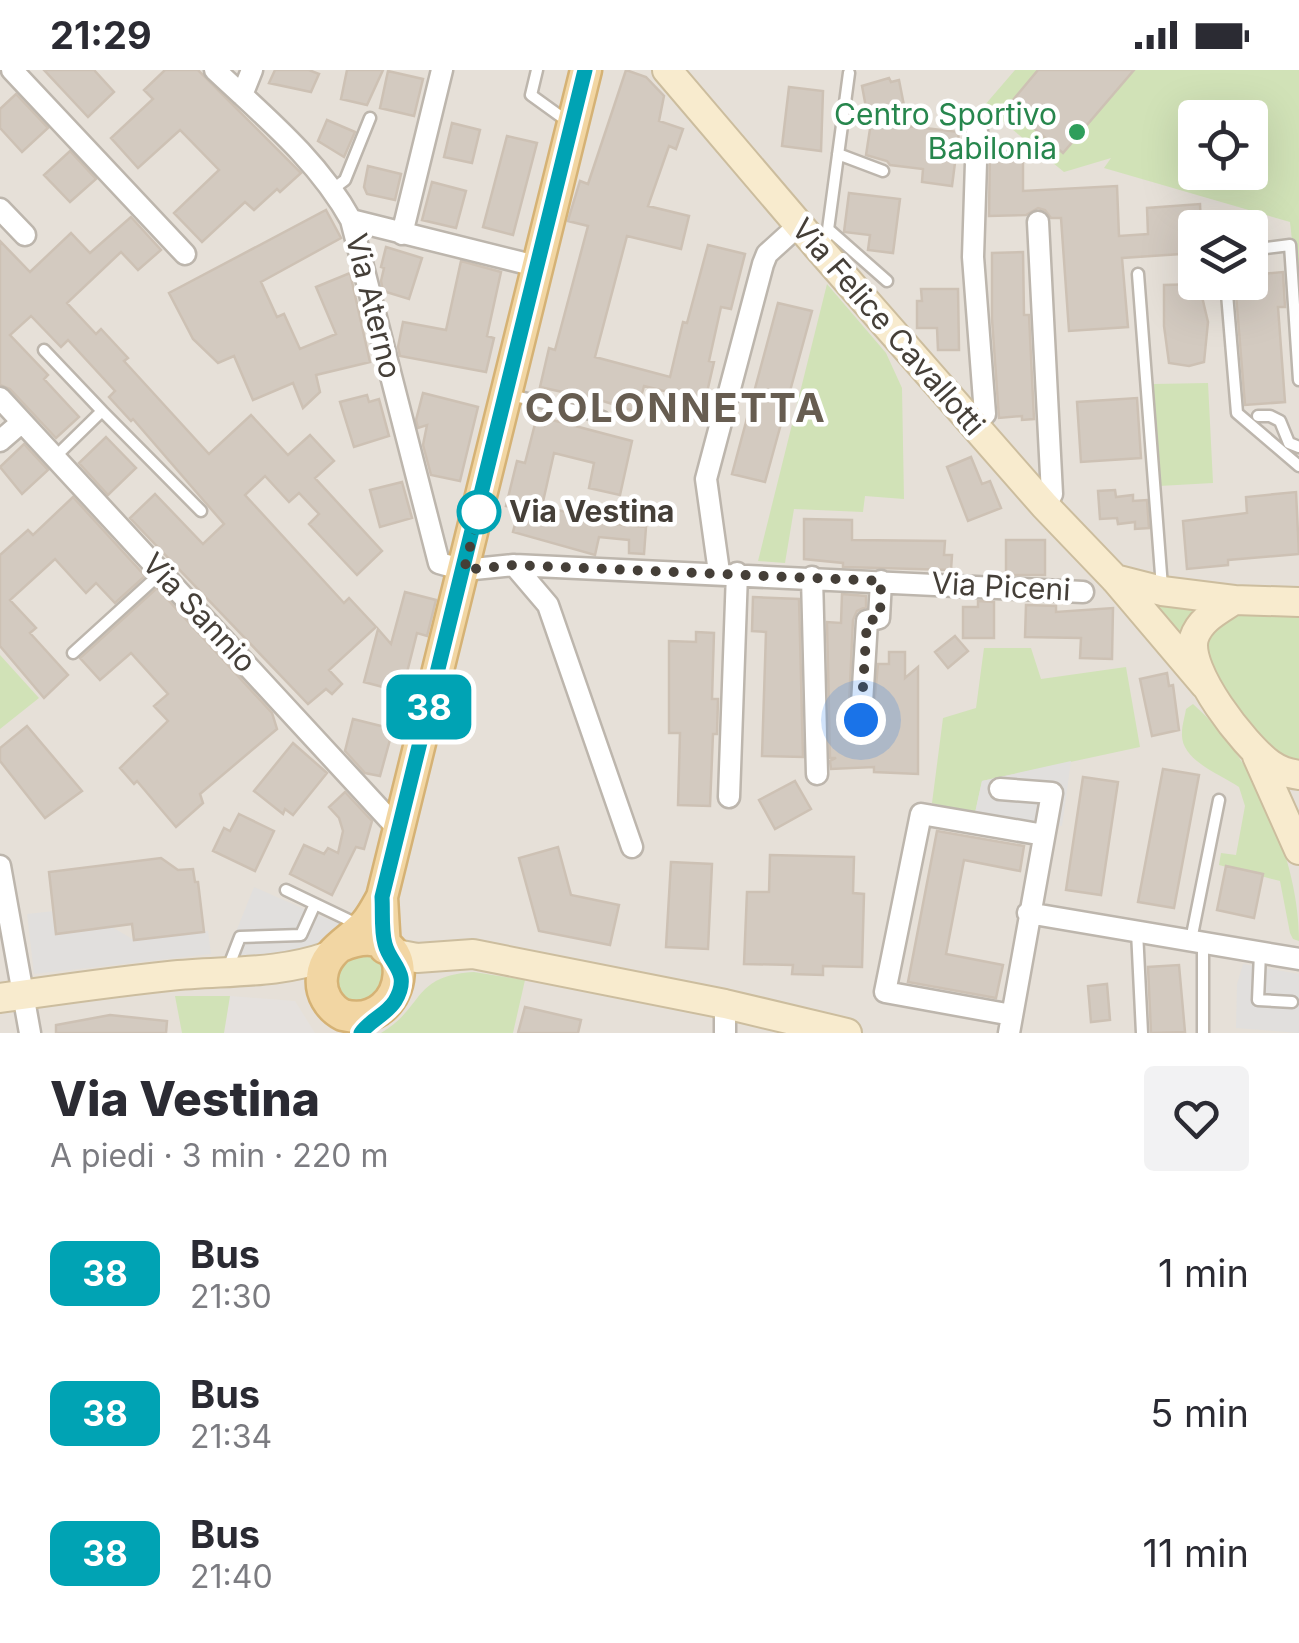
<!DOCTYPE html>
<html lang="it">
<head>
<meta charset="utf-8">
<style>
  :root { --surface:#fff; --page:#f2f2f3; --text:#2b2b33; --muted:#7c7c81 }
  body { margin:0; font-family:Inter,sans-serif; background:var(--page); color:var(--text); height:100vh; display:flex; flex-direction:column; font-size:38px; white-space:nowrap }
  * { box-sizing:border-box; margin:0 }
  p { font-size:32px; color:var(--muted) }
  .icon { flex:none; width:55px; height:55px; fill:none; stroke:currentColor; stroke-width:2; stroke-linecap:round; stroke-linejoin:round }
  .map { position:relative; height:963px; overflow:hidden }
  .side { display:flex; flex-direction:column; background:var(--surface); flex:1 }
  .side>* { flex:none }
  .badge { padding:0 20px; border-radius:15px; font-size:35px; line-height:65px }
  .buttons { position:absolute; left:1178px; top:30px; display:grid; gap:20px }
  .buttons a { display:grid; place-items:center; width:90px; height:90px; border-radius:10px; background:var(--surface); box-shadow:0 10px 40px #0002; font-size:50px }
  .you { position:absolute; width:50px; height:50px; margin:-25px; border:8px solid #fff; border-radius:50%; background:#1a73e8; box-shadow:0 0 0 15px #1a73e833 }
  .map>.badge { position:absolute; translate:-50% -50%; box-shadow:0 0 0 5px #fff }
  .round { display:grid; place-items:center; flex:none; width:105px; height:105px; border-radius:10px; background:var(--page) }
  .headline { display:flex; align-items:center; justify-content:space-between; height:170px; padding:0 50px }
  h1 { font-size:48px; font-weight:800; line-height:75px }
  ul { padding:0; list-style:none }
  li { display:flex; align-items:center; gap:30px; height:140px; padding:0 50px }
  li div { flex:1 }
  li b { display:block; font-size:38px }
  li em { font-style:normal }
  li .badge { min-width:110px; font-weight:700; text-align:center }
  .status { display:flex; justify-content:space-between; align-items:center; height:70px; padding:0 50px; background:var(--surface); direction:ltr }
  .status svg { height:28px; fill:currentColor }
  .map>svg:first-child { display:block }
  .residential { fill:#e6e0d8; fill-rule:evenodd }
  .industrial { fill:#e5e1de }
  .green { fill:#d1e2b7; fill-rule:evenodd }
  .parking { fill:#e1dfdd }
  .building { fill:#d3cac0; stroke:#cdc1b4; stroke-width:2.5 }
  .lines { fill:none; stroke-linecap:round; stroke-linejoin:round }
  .lane-casing { stroke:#bdb6ad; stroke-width:15 }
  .street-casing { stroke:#bdb6ad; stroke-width:25 }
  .secondary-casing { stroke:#ccbd9e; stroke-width:32 }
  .primary-casing { stroke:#d5b275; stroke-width:35 }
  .lane { stroke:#fff; stroke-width:10 }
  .street { stroke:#fff; stroke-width:20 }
  .secondary { stroke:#f8ebce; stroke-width:28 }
  .primary { stroke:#f2d6a3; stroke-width:30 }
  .line-casing { stroke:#fff; stroke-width:22 }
  .line { stroke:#00a3b4; stroke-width:15 }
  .walk { stroke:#453f38; stroke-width:10; stroke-dasharray:0 18 }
  .leisure-dot { fill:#2e9e5b; stroke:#fff; stroke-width:4 }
  .stop-dot { fill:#fff; stroke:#00a3b4; stroke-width:5 }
  .labels { text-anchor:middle; stroke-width:9; stroke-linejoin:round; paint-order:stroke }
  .leisure-label { font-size:30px; fill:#27864d; stroke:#fff; text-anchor:end }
  .street-label { font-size:30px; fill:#453f38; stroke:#fff }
  .stop-label { font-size:30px; font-weight:bold; fill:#453f38; stroke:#fff; text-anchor:start }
  .district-label { font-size:40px; font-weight:bold; letter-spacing:2.5px; fill:#675d51; stroke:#fff }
</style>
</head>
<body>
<div class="status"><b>21:29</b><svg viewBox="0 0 49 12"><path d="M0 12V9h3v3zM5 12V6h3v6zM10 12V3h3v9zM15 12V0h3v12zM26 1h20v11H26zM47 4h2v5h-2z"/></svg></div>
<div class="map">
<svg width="1299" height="963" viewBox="0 0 1299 963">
  <rect width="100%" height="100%" fill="#f2efe9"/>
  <path class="residential" d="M0,0H1299V963H0ZM1195,48H1250V102H1195ZM1195,158H1250V212H1195Z"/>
  <path class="industrial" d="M230,926L295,931L315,963H224Z"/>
  <path class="green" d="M1015,0H1299V233L1290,152L1104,98L1111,88L1064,102L984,36ZM1195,48H1250V102H1195Z
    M827,214L886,283L902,318L904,429L865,426L863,442L794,439L785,493L758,491Z
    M1208,313L1213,413L1159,416L1153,314Z
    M1160,535L1193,540L1180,571L1157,537Z
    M1239,543L1299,546V694C1270,687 1254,659 1238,637C1214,604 1185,566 1239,543Z
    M984,578H1031L1041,609L1126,597L1140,677L982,711L975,743L932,733L943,648L976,638Z
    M0,585L39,628L0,659Z
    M1193,634C1255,689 1299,789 1299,871L1293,869L1290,863L1280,811L1219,795L1221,783L1236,785L1245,736L1239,717C1220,704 1180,690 1182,663C1182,655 1185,646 1186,639Z
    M359,882L377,887L388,901L376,934L341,930C331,898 331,900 359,882Z
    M474,902L525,910L513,963H381C426,936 411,906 474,902Z
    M175,926H230L224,963H182Z"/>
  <path class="parking" d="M1071,691L1062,756L975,743L982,711Z
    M254,817L311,842L340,854L324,871L300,885L225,889Z
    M54,841L57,864L112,857L134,870L208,861L211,884L34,904L27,844Z
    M1243,894L1299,904V963L1236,958L1237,914Z"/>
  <path class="building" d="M44,0H94L114,22L88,47Z
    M165,0H198L301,103L280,122L277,119L254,140L245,132L202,172L174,143L219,100L180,60L138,98L111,68L153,29L144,20Z
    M275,0H309L319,4L311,22L269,13Z
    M347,0H383L367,35L341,29Z
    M626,0L646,7L664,26L659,51L683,59L676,79L669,76L648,136L689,146L681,179L627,166L595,287L670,307L683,252L687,253L708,175L745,184L731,239L721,237L709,291L714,292L705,331L644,316L637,342L603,331L540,317L549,278L555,280L588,156L568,151L569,147L580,111L588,114Z
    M1038,0H1134L1063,83L1008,36Z
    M388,1L423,9L414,46L380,38Z
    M889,8L891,12L899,10L908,56L959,62L952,116L922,112L923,99L890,95L887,91L866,85L870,59L862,16Z
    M789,17L823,21L821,81L782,76Z
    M16,24L48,58L22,82L0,58V39Z
    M327,50L355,62L344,87L318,71Z
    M452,53L480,60L472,93L444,87Z
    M507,66L537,73L513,165L483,157Z
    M1007,76V84H1023V121L1117,116L1119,166L1148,164L1147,138L1200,134L1201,158H1195V183L1122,188L1128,257L1069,261L1061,148H1051L1045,140L1038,138L1026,145L989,146L990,77Z
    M70,81L96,109L70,132L44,105Z
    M368,96L401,104L395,130L367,124L364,117Z
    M432,112L466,121L456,158L422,150Z
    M849,123L900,129L893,183L868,180L870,165L844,162Z
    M326,140L341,168L261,212L277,247L284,244L300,279L336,264L316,217L350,203L370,292L316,305L320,322L303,338L293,313L253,330L234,286L218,293L193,269L169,223Z
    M131,147L161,180L138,200L121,182L67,233L96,264L101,259L128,288L124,291L209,384L251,345L288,385L310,365L334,391L315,408L382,481L357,505L309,454L319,444L299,423L289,432L265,406L245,425L344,533L349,528L376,557L329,600L342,614L332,624L326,619L308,634L130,448L155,424L203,474L224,454L133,349L131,351L109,327L115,321L68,270L61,277L31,246L10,265L48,305L44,309L79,347L56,368L10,319L0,315V171L30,202L71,163L90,183Z
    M386,177L422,188L409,229L383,221L381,211L384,198L381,197Z
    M1023,182L1024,245H1029L1034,349L1022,350V346L999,348L992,249V183Z
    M461,191L501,202L487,266L494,268L486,302L400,286L398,277L403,252L446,260Z
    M1283,202L1285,237H1278L1285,332L1245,335L1235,212H1250V205Z
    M1199,214L1208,252L1204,292L1189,296L1169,293L1164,256V215Z
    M921,219H958L959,280H938L937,258H917V231H922Z
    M778,233L812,241L765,412L732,404Z
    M423,323L478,337L460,411L431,405L423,375L427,355L418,358L416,350Z
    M367,325L369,332L379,329L389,366L354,377L340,332Z
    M1137,328L1141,388L1081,392L1077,332Z
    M537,346L632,371L620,425L589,418L594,393L554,383L542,436L614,454L646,457L644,484L629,483V470L599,467L595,485L513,462L519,439L506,436L517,391L525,393Z
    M106,367L136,398L108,425L79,393Z
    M24,374L48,400L22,424L0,397Z
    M971,387L982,414L990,411L1001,438L968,451L947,397Z
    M402,412L412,448L380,457L370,420Z
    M1115,420L1116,427L1133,425V431L1147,430L1149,458L1135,459V452L1118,454L1117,448L1100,449L1098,421Z
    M1296,422L1299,484L1228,490V495L1187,499L1183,451L1247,443L1246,427Z
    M73,427L145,506L115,533L96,513L86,523L55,489L10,530L36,558L30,563L68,605L44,628L0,576V485L28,460L33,465Z
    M804,449L852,450V470L945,471L944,485H952L951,500L843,497V493L804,489Z
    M1006,470H1045V505H1006Z
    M157,518L272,643L277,659L200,724L203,733L176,757L137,711L134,714L120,698L168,651L154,636L168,624L131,583L100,610L80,588Z
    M405,522L436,530L427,566L417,563L402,622L364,612L378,559L391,574Z
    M842,524L866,526V537L857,541L853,550L848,655L859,664L872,658L878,594H889V582H905V608L918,597V704L874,702V697L831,699L830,691L836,688H830L827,552L841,553Z
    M753,527L799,529L803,687L762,686L766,562L752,561Z
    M978,531L994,532V568H963V537H978Z
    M1026,535L1056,536V542L1113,538L1112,589L1080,588L1081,568L1025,567Z
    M696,562L714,563L712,629H718L717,664H713L710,736L678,735L680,663H669V571L696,572Z
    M955,566L968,581L948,598L935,582Z
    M1167,603L1169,616L1173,615L1179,660L1152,666L1140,609Z
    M353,649L393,659L380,706L365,703L345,681Z
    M27,656L82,721L45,748L0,691V678Z
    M293,673L327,703L293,745L285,739L283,744L254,721Z
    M1163,699L1199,705L1174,838L1138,832Z
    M1083,707L1118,712L1101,825L1066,820Z
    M795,711L811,739L775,759L759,730Z
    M345,722L372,751L364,779L356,777L332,825L290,804L304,775L324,784L328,778L338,783L343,761L339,748L329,737Z
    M239,744L274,761L255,801L213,781L224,758L230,761Z
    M937,761L1024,776L1020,801L964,790L946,884L1003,895L996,928L908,912Z
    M558,777L571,825L619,835L610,875L539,861L519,788Z
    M770,785L854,787L853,823L864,824L862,897L823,896V905L792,904L793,895L744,894L747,822H769Z
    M161,788L178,800L193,799L195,812H198L204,862L134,870L132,854L56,864L49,802Z
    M671,792L712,794L708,879L666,877Z
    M1226,796L1263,804L1254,848L1217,840Z
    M1179,895L1185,962L1151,963L1148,897Z
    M1107,914L1110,950L1091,952L1088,916Z
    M525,937L581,950L578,963H518Z
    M110,945L167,951L166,963H56V955Z"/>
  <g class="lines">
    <g class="lane-casing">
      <path id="lane" d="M537,0L531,25L567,51
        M838,84L883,101
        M333,119L345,110L370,48
        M828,159L887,211
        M821,173L827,167L849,3
        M1250,180L1290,175L1299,310
        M1138,204L1162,517
        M1226,212L1237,343L1299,396
        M44,280L102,341
        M507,324L603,347
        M1258,346H1270L1280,351L1289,373L1299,377
        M55,387L102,341L201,441
        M73,583L161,503
        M286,820L357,854
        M1137,861L1142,963
        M1191,870L1219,730
        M1260,883L1258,930L1292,932
        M228,898L240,867L301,865L315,834
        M1203,963V873"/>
    </g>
    <g class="street-casing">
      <path id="street" d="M12,0L185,184
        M215,0C264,46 318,90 351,150L439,493L464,500L514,495L1083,522
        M242,25L252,0
        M0,139L25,165
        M351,150L536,196
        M1038,152L1052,424L1045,436
        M402,164L442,0
        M0,328L398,759
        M974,355L985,344L973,187L977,61
        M0,371L22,352
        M514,495L548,535L632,777
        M719,502L706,409L763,194L767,184L799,155
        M812,507L817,704
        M861,650L867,551L879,548L881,511
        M1000,719L1052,723L1009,963
        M729,727L737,503
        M0,796L30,963
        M1028,843L1299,889
        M1012,945L885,922L921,744L1044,765
        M725,963V934"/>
    </g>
    <g class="secondary-casing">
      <path id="secondary" d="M667,0L817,176L1045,436L1115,509L1205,615
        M1115,509L1162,521L1234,530
        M1299,532L1234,530C1219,540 1200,549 1194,568C1185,600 1244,675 1270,694C1280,701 1287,703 1299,705
        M1257,686L1299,780
        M391,883L417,888L473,884L725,934L847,963
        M0,928C56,920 113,912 169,906C224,900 276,905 329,886"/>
    </g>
    <g class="primary-casing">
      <path id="primary" d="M341,876C424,842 411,963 343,945C329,938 320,923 322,907C324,881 350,871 365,854C372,846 377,836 382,827
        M385,878L382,827L586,0"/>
    </g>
    <use href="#lane" class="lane"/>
    <use href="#street" class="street"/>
    <use href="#secondary" class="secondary"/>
    <use href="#primary" class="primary"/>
  </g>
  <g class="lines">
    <g class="line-casing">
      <path id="line" d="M361,963C371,949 386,945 395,931C412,902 390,895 385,874C381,860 383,842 382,827L585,0"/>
    </g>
    <use href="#line" class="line"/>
    <path class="walk" d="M479,442L464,500L514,495L881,511L880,548L867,551L861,650"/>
  </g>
  <circle class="leisure-dot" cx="1077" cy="62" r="10"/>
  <circle class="stop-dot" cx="479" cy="442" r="20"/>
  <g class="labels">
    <g class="leisure-label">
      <text x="1057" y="55">Centro Sportivo<tspan x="1057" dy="34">Babilonia</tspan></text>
    </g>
    <g class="street-label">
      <text transform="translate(373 236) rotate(76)" y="10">Via Aterno</text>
      <text transform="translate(888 257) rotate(49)" y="10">Via Felice Cavallotti</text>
      <text transform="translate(1001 517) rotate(3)" y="10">Via Piceni</text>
      <text transform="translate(199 543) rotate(47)" y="10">Via Sannio</text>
    </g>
    <g class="stop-label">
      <text x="509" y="452">Via Vestina</text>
    </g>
    <g class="district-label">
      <text x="676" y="352">COLONNETTA</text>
    </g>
  </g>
</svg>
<div class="buttons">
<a><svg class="icon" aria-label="locate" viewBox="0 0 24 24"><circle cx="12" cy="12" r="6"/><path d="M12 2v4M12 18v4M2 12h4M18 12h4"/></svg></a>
<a><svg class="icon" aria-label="layers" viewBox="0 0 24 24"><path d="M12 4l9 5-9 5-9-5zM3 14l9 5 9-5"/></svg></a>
</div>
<div class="you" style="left:861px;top:650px"></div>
<b class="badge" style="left:429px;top:637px;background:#00a3b4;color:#fff">38</b>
</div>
<section class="side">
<div class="headline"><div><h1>Via Vestina</h1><p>A piedi · 3 min · 220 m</p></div><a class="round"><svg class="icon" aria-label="heart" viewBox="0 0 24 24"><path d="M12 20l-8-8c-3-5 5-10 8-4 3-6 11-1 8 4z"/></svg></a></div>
<ul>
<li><span class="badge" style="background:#00a3b4;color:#fff">38</span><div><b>Bus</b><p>21:30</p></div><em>1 min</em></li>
<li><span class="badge" style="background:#00a3b4;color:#fff">38</span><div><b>Bus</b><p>21:34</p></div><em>5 min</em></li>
<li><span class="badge" style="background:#00a3b4;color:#fff">38</span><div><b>Bus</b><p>21:40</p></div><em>11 min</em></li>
</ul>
</section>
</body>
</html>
